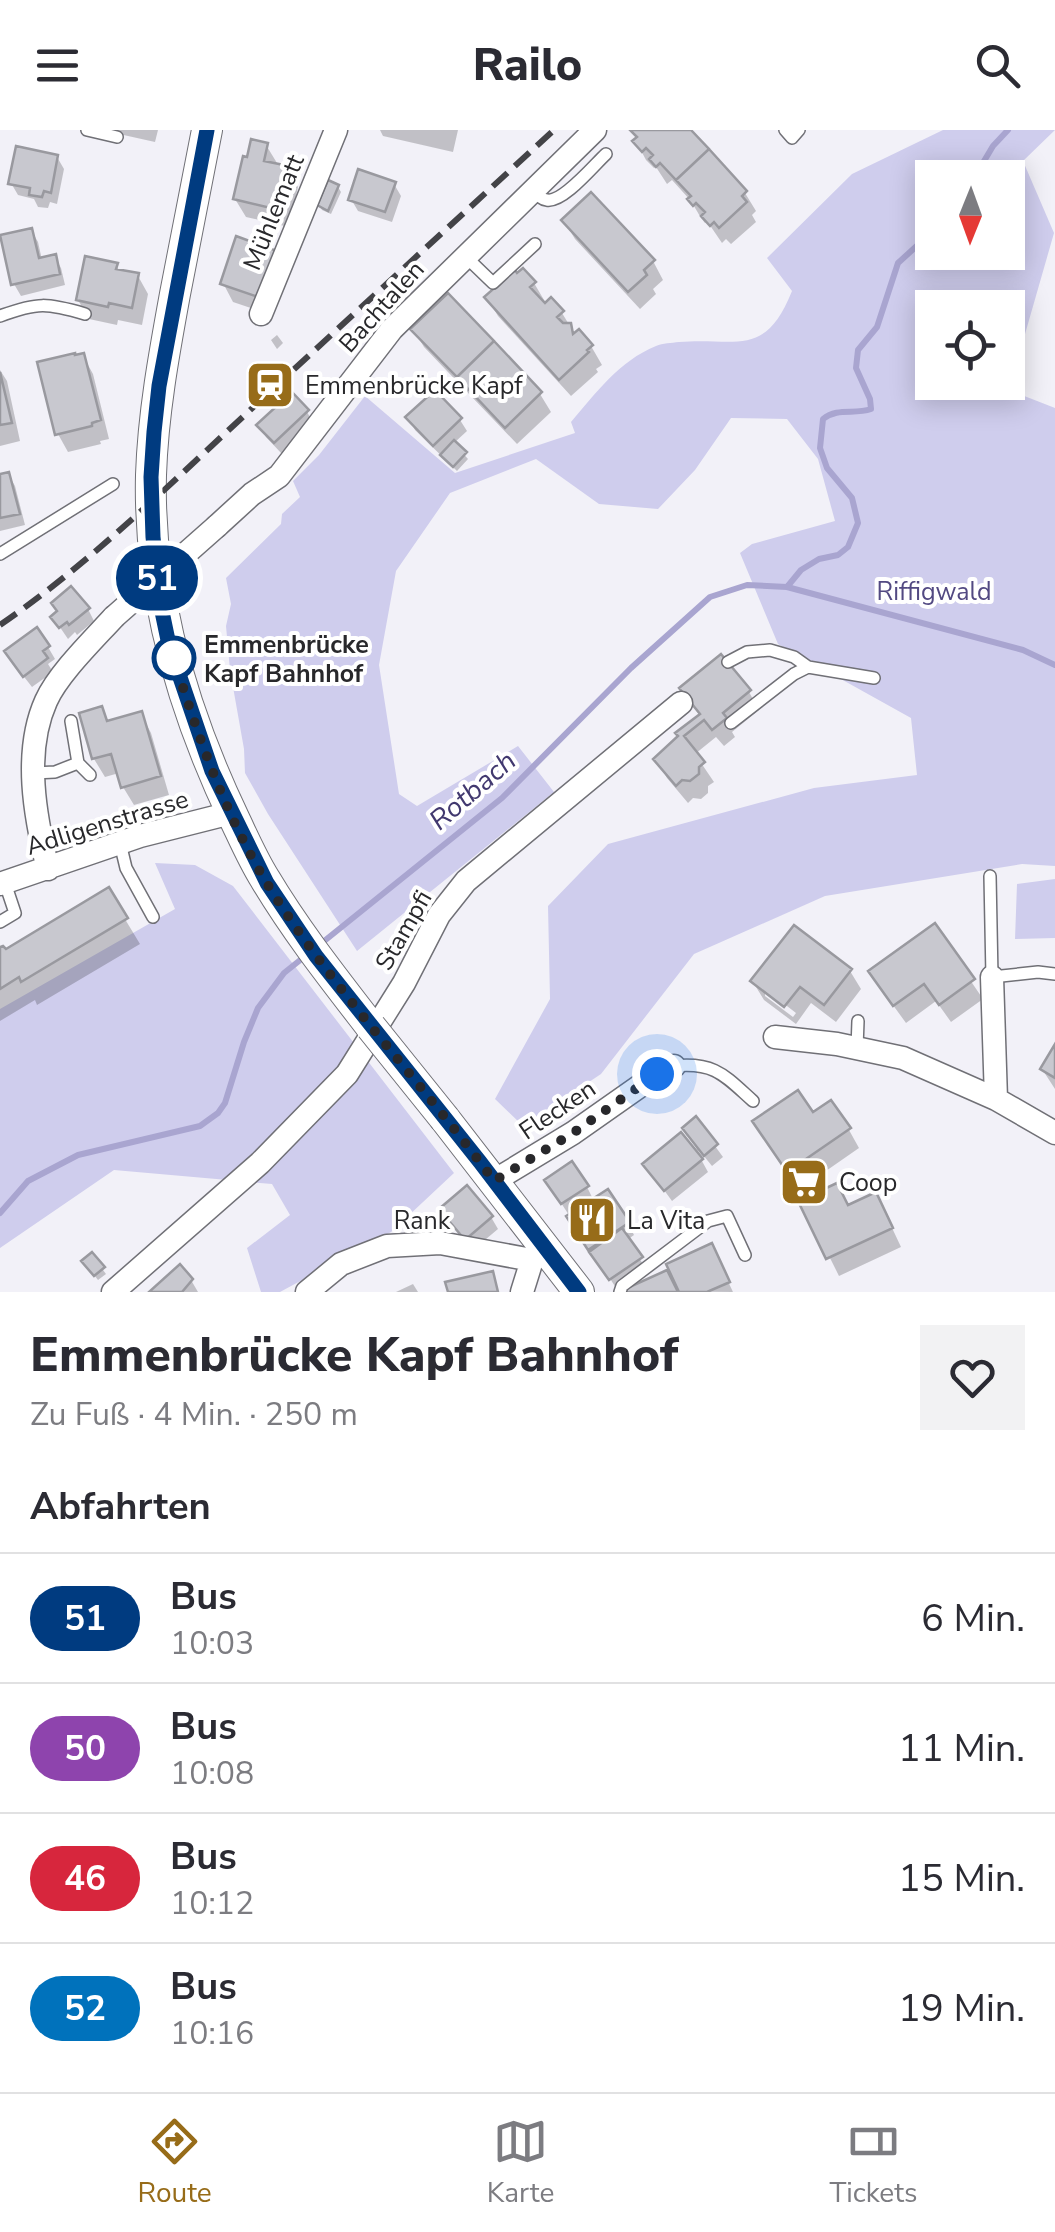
<!DOCTYPE html>
<html lang="de">
<head>
<meta charset="utf-8">
<style>
  :root { --surface:#fff; --page:#f2f2f3; --text:#2b2b33; --muted:#7c7c81; --line:#e1e1e2; --accent:#976c19 }
  body { margin:0; font-family:"Nunito Sans",sans-serif; background:var(--page); color:var(--text); height:100vh; display:flex; flex-direction:column; font-size:38px; white-space:nowrap }
  * { box-sizing:border-box; margin:0 }
  p { font-size:32px; color:var(--muted) }
  .icon { flex:none; width:55px; height:55px; fill:none; stroke:currentColor; stroke-width:2; stroke-linecap:round; stroke-linejoin:round }
  .map { position:relative; height:1162px; overflow:hidden }
  .panel { display:flex; flex-direction:column; background:var(--surface); flex:1 }
  .panel>* { flex:none }
  .badge { padding:0 20px; border-radius:32px; font-size:35px; line-height:65px }
  .needle { width:65px; rotate:181deg }
  .buttons { position:absolute; left:915px; top:30px; display:grid; gap:20px }
  .buttons a { display:grid; place-items:center; width:110px; height:110px; border-radius:0px; background:var(--surface); box-shadow:0 5px 25px #0003; font-size:50px }
  .you { position:absolute; width:50px; height:50px; margin:-25px; border:8px solid #fff; border-radius:50%; background:#1a73e8; box-shadow:0 0 0 15px #1a73e833 }
  .map>.badge { position:absolute; translate:-50% -50%; box-shadow:0 0 0 5px #fff }
  h2 { padding:0 30px; font-size:38px; line-height:90px }
  .round { display:grid; place-items:center; flex:none; width:105px; height:105px; border-radius:0px; background:var(--page) }
  .headline { display:flex; align-items:center; justify-content:space-between; height:170px; padding:0 30px }
  h1 { font-size:48px; font-weight:800; line-height:75px }
  ul { padding:0; list-style:none }
  li { display:flex; align-items:center; gap:30px; height:130px; padding:0 30px; border-top:2px solid var(--line) }
  li div { flex:1 }
  li b { display:block; font-size:38px }
  li em { font-style:normal }
  li .badge { min-width:110px; font-weight:700; text-align:center }
  header { display:flex; justify-content:space-between; align-items:center; height:130px; padding:0 30px; background:var(--surface); font-size:45px; font-weight:800 }
  .tabs { display:flex; justify-content:space-around; align-items:center; height:140px; border-top:2px solid var(--line); background:var(--surface); font-size:28px; color:var(--muted) }
  .tabs a { display:grid; justify-items:center; gap:5px }
  .tabs .on { color:var(--accent) }
  .map>svg:first-child { display:block }
  .green { fill:#cfcded; fill-rule:evenodd }
  .shadow { fill:#0003; fill-rule:evenodd }
  .lines { fill:none; stroke-linecap:round; stroke-linejoin:round }
  .stream { stroke:#a9a5d0; stroke-width:6 }
  .building { fill:#c8c8cf; stroke:#99999f; stroke-width:2.5 }
  .service-casing { stroke:#707076; stroke-width:14 }
  .minor-casing { stroke:#707076; stroke-width:25 }
  .secondary-casing { stroke:#707076; stroke-width:32 }
  .service { stroke:#fff; stroke-width:11 }
  .minor { stroke:#fff; stroke-width:22 }
  .secondary { stroke:#fff; stroke-width:30 }
  .rail { stroke:#434347; stroke-width:6; stroke-dasharray:20 10; stroke-linecap:butt }
  .minor-bridge-casing { stroke:#707076; stroke-width:25; stroke-linecap:butt }
  .secondary-bridge-casing { stroke:#707076; stroke-width:32; stroke-linecap:butt }
  .minor-bridge { stroke:#fff; stroke-width:22 }
  .secondary-bridge { stroke:#fff; stroke-width:30 }
  .line-casing { stroke:#fff; stroke-width:22 }
  .line { stroke:#003b80; stroke-width:15 }
  .walk { stroke:#28282b; stroke-width:10; stroke-dasharray:0 18 }
  .stop-dot { fill:#fff; stroke:#003b80; stroke-width:5 }
  .labels { text-anchor:middle; stroke-width:8; stroke-linejoin:round; paint-order:stroke }
  .street-label { font-size:25px; fill:#28282b; stroke:#fff }
  .poi-label { font-size:25px; fill:#28282b; stroke:#fff; text-anchor:start }
  .park-label { font-size:25px; fill:#524982; stroke:#fff }
  .stop-label { font-size:25px; font-weight:bold; fill:#28282b; stroke:#fff; text-anchor:start }
  .water-label { font-size:28px; font-style:italic; fill:#41386f; stroke:#fff }
</style>
</head>
<body>
<header><svg class="icon" aria-label="menu" viewBox="0 0 24 24"><path d="M4 6h16M4 12h16M4 18h16"/></svg>Railo<svg class="icon" aria-label="search" viewBox="0 0 24 24"><circle cx="10" cy="10" r="6"/><path d="M15 15l6 6"/></svg></header>
<div class="map">
<svg width="1055" height="1162" viewBox="0 0 1055 1162">
  <rect width="100%" height="100%" fill="#f2f1f8"/>
  <path class="green" d="M943,0H1055L1023,31L1054,103L1009,260L1055,278V736L1022,734L825,766L694,824L601,944L523,996L495,969L550,869L548,776L608,714L814,658L917,645L911,588L778,514L740,423L752,414L835,391L818,329L787,289L731,288L695,340L658,379L599,374L536,329L450,363L396,441L379,535L399,664L417,676L518,616L554,662L357,821L268,684L245,643L244,619L230,540L226,496L231,474L226,448L281,394L282,384L300,367L293,351L319,325L365,266L455,343L575,303L571,292C596,263 619,231 656,216C663,213 671,213 679,212C736,207 765,229 792,161L767,128L852,44ZM932,48H1008V122H932ZM932,178H1008V252H932Z
    M155,733L195,735L233,756L454,1043L391,1102L280,1162H261L247,1118L290,1085L272,1054L114,1040L0,1118V879L175,779Z
    M1055,749V808L1015,809L1017,754Z"/>
  <path class="shadow" d="M101,0H158L155,12Z
    M380,0H458L453,22L383,6Z
    M688,0L745,63L756,81L752,85L756,92L731,114L726,109L722,113L707,91L705,93L701,88L691,71L672,50L667,54L656,37L654,38L646,30L636,11Z
    M266,15L277,33L276,36L287,38L298,57L289,97L246,87L235,69Z
    M57,27L64,39L57,74L50,72L48,78L38,77L34,69L18,65L11,53Z
    M394,54L401,66L392,92L358,81L351,69Z
    M338,57L341,62L331,84L322,80L319,75Z
    M564,91L653,131L663,150L653,159L656,164L640,179L575,109Z
    M31,100L38,112L42,130L55,127L61,138L65,155L21,166L14,154Z
    M238,110L271,185L233,172L223,153Z
    M116,135L120,142L138,146L148,164L142,195L118,190L117,195L89,189L78,170Z
    M534,153L547,175L562,183L576,206L591,216L602,235L596,239L598,242L571,266L498,186L487,168Z
    M447,167L540,264L551,282L517,314L424,217L413,199Z
    M277,205L283,213L277,219L271,210Z
    M83,226L93,244L109,309L100,311L101,314L68,322L58,304Z
    M0,240L7,251L20,311L0,316Z
    M292,265L307,282L314,294L282,324L266,307L260,295Z
    M409,288L460,290L467,301L454,313L468,329L457,341L415,300Z
    M8,344L15,356L25,395L0,401V347Z
    M88,479L94,491L77,505L75,502L68,509L53,487Z
    M48,517L55,529L48,534L53,542L32,557L14,534Z
    M682,559L749,562L759,580L732,602L735,607L724,616L716,607L695,624L714,652L708,656V663L701,669L693,668L688,673L667,648L656,629L700,586Z
    M101,579L109,593L141,584L151,603L169,665L134,675L123,657L119,643L105,647L94,629L82,585Z
    M108,761L140,814L37,875L35,870L0,891V820L5,823Z
    M934,797L983,869L951,892L936,871L906,893L882,860Z
    M850,841L861,859L836,892L811,873L796,894L764,870L753,852ZM765,859L796,883L793,887L765,866Z
    M1055,919V959L1042,939Z
    M813,986L849,1000L859,1018L800,1059L766,1010Z
    M696,990L723,1027L712,1036L699,1020L697,1022L708,1042L672,1071L645,1034L698,1021L685,998Z
    M587,1057L594,1071L628,1093L634,1105L627,1110L647,1140L618,1161L554,1062Z
    M802,1072L885,1083L901,1117L839,1146Z
    M442,1079L491,1087L498,1099L473,1120L449,1091Z
    M92,1125L106,1144L98,1150L87,1136Z
    M717,1128L733,1162L629,1161L672,1141Z
    M191,1150L198,1162H153Z
    M413,1154L418,1162H396Z"/>
  <g class="lines">
    <path class="stream" d="M974,48L993,16L1008,0
      M787,457L801,440L819,429L838,425L848,417L858,393L852,368L827,338L820,318L823,289C838,277 854,285 871,279L870,269L856,238L858,220L877,197L898,133L932,102
      M318,816L502,668L631,538L710,467L747,455L787,457L1023,520L1055,535
      M0,1083L28,1051L78,1025L200,996L218,983L225,973L244,912L258,878L284,843L304,827"/>
  </g>
  <path class="building" d="M630,0H691L709,19L676,50L660,33L656,37L649,29L653,25L646,18L642,22L632,11L637,7Z
    M251,9L268,13L264,31L289,36L279,80L233,69L243,26L247,27Z
    M16,16L58,25L51,63L44,61L42,67L29,65L30,58L8,54Z
    M709,19L747,61L742,66L747,72L719,98L714,92L710,96L701,86L705,82L696,73L693,76L687,69L691,66L676,50Z
    M358,39L396,52L385,82L348,70Z
    M328,50L339,55L328,81L317,75Z
    M591,62L655,130L644,140L647,145L628,162L561,90Z
    M32,98L39,128L56,124L60,144L11,155L0,105Z
    M236,106L277,121L261,168L220,154Z
    M85,126L118,133L116,139L139,143L132,178L109,173L108,177L76,170Z
    M523,138L536,152L530,157L545,173L551,167L564,181L557,187L563,193H571L573,204L579,199L593,215L587,220L589,222L559,250L484,167L515,140L517,143Z
    M448,163L494,211L457,247L410,199Z
    M494,211L542,262L505,298L457,247Z
    M75,223V225L84,223L101,290L92,293V296L55,305L37,232Z
    M0,242L12,293L0,295Z
    M435,260L462,288L433,316L405,287Z
    M292,262L309,280L274,313L256,295Z
    M454,310L467,322L453,337L440,325Z
    M9,342L20,384L0,388V344Z
    M71,456L90,478L69,495L67,492L59,498L50,487L57,481L51,473Z
    M37,497L50,516L43,521L48,528L23,547L4,521Z
    M721,524L751,560L723,583L727,588L712,600L704,590L684,606L705,632L699,637V644L690,651L682,650L676,656L653,629L678,606L675,603L700,584L679,558Z
    M102,576L107,591L142,581L161,646L121,658L111,624L92,629L79,583Z
    M109,757L128,788L21,852L19,847L0,859V817L3,816L6,819Z
    M935,793L975,849L939,875L924,854L893,876L868,841Z
    M794,795L852,839L824,875L800,857L784,877L750,851Z
    M1055,914V948L1040,939Z
    M798,960L813,982L831,970L851,998L787,1042L752,991Z
    M696,986L718,1014L704,1026L682,998Z
    M681,1002L703,1029L664,1061L642,1034Z
    M572,1031L589,1056L561,1074L544,1050Z
    M837,1053L848,1075L876,1062L893,1098L826,1129L798,1071Z
    M467,1055L493,1086L465,1110L439,1079Z
    M608,1059L630,1092L588,1120L566,1086Z
    M622,1098L643,1127L609,1150L589,1122Z
    M712,1113L730,1152L707,1162H679L666,1134Z
    M92,1122L105,1137L94,1146L81,1131Z
    M180,1134L193,1149L182,1162H149Z
    M667,1140L678,1162H627L625,1159Z
    M493,1141L498,1162H448L445,1152Z"/>
  <g class="lines">
    <g class="service-casing">
      <path id="service" d="M87,0L117,7
        M785,0L792,8L799,0
        M534,60C538,65 540,69 547,70C563,73 594,35 606,24
        M465,126L493,153L535,114
        M0,186C38,172 47,173 85,184
        M0,424L113,354
        M728,532L747,522L770,520L794,527L808,537L874,548
        M71,591L78,633L90,645
        M731,593L794,544L808,537
        M34,643L55,642L78,633
        M120,713L126,738L153,787
        M990,746L992,847L1038,842L1055,844
        M0,792L15,783L5,753
        M857,918L858,891
        M674,936C715,932 724,945 753,971
        M620,1162L622,1156L708,1091L727,1086L745,1125"/>
    </g>
    <g class="minor-casing">
      <path id="minor" d="M261,184L336,0
        M217,396L252,364L279,346L392,199L595,0
        M48,739C35,687 23,622 46,571C58,544 93,510 114,487
        M0,754L140,706L231,683
        M992,847L996,969
        M775,907L837,914L903,928L996,969L1055,1003
        M494,1051L573,1003L657,944L674,936
        M113,1162L260,1033L347,944L404,853L439,785L466,751L681,573
        M307,1162L341,1134L387,1116L440,1113L532,1130L548,1122
        M522,1162L532,1130"/>
    </g>
    <g class="secondary-casing">
      <path id="secondary" d="M207,0C196,55 186,109 175,164C164,224 153,284 151,345C148,465 183,581 234,688C244,709 253,730 265,749C296,801 334,849 371,897
        M445,989L579,1162"/>
    </g>
    <use href="#service" class="service"/>
    <use href="#minor" class="minor"/>
    <use href="#secondary" class="secondary"/>
    <path class="rail" d="M0,495C89,434 168,356 247,283C349,188 452,94 554,0"/>
    <g class="minor-bridge-casing">
      <path id="minor-bridge" d="M114,487L217,396"/>
    </g>
    <g class="secondary-bridge-casing">
      <path id="secondary-bridge" d="M371,897L445,989"/>
    </g>
    <use href="#minor-bridge" class="minor-bridge"/>
    <use href="#secondary-bridge" class="secondary-bridge"/>
  </g>
  <g class="lines">
    <g class="line-casing">
      <path id="line" d="M207,0L159,256L154,302L151,347L153,407L160,472L169,515L212,641L267,753L316,826L480,1032L579,1162"/>
    </g>
    <use href="#line" class="line"/>
    <path class="walk" d="M174,528L173,526C197,603 224,682 266,752C332,859 420,950 494,1051L573,1003L657,944"/>
  </g>
  <defs>
    <g id="station-square" transform="scale(2.5)"><rect x="-9" y="-9" width="18" height="18" rx="4" fill="#976c19" stroke="#fff"/><path d="M-3-6H3Q5-6 5-4V2Q5 4 3 4L4.5 6H3L1.5 4h-3L-3 6H-4.5L-3 4Q-5 4-5 2V-4Q-5-6-3-6ZM-3.5-4v3h7v-3ZM-3.5 1v1.5H-2V1ZM2 1v1.5H3.5V1Z" fill="#fff"/></g>
    <g id="supermarket-square" transform="scale(2.5)"><rect x="-9" y="-9" width="18" height="18" rx="4" fill="#976c19" stroke="#fff"/><path d="M-6-5.5h2.5l.6 2H6L4.5 2H-2.5L-4.4-4H-6ZM-1.5 3.2a1.3 1.3 0 1 0 .1 0ZM3 3.2a1.3 1.3 0 1 0 .1 0Z" fill="#fff"/></g>
    <g id="restaurant-square" transform="scale(2.5)"><rect x="-9" y="-9" width="18" height="18" rx="4" fill="#976c19" stroke="#fff"/><path d="M-5-6h1v4h1v-4h1v4h1v-4h1v5L-1.5 .5V6h-2V.5L-5-1ZM5-6V6H3V1.5H1.5Q1.5-4 5-6Z" fill="#fff"/></g>
  </defs>
  <g fill-rule="evenodd">
    <use href="#station-square" x="270" y="255"/>
    <use href="#supermarket-square" x="804" y="1052"/>
    <use href="#restaurant-square" x="592" y="1090"/>
  </g>
  <circle class="stop-dot" cx="174" cy="528" r="20"/>
  <g class="labels">
    <g class="street-label">
      <text transform="translate(273 82) rotate(-68)" y="9">Mühlematt</text>
      <text transform="translate(381 176) rotate(-48)" y="9">Bachtalen</text>
      <text transform="translate(107 692) rotate(-17)" y="9">Adligenstrasse</text>
      <text transform="translate(403 800) rotate(-60)" y="9">Stampfi</text>
      <text transform="translate(557 979) rotate(-34)" y="9">Flecken</text>
      <text x="422" y="1099">Rank</text>
    </g>
    <g class="poi-label">
      <text x="305" y="264">Emmenbrücke Kapf</text>
      <text x="839" y="1061">Coop</text>
      <text x="627" y="1099">La Vita</text>
    </g>
    <g class="park-label">
      <text x="934" y="470">Riffigwald</text>
    </g>
    <g class="stop-label">
      <text x="204" y="523">Emmenbrücke<tspan x="204" dy="29">Kapf Bahnhof</tspan></text>
    </g>
    <g class="water-label">
      <text transform="translate(472 660) rotate(-41)" y="10">Rotbach</text>
    </g>
  </g>
</svg>
<div class="buttons">
<a><svg class="needle" viewBox="-14 -14 28 28"><path d="M0-13l5 13h-10z" fill="#e53935"/><path d="M0 13l5-13h-10z" fill="#7c7c81"/></svg></a>
<a><svg class="icon" aria-label="locate" viewBox="0 0 24 24"><circle cx="12" cy="12" r="6"/><path d="M12 2v4M12 18v4M2 12h4M18 12h4"/></svg></a>
</div>
<div class="you" style="left:657px;top:944px"></div>
<b class="badge" style="left:157px;top:448px;background:#003b80;color:#fff">51</b>
</div>
<section class="panel">
<div class="headline"><div><h1>Emmenbrücke Kapf Bahnhof</h1><p>Zu Fuß · 4 Min. · 250 m</p></div><a class="round"><svg class="icon" aria-label="heart" viewBox="0 0 24 24"><path d="M12 20l-8-8c-3-5 5-10 8-4 3-6 11-1 8 4z"/></svg></a></div>
<h2>Abfahrten</h2>
<ul>
<li><span class="badge" style="background:#003b80;color:#fff">51</span><div><b>Bus</b><p>10:03</p></div><em>6 Min.</em></li>
<li><span class="badge" style="background:#8e44ad;color:#fff">50</span><div><b>Bus</b><p>10:08</p></div><em>11 Min.</em></li>
<li><span class="badge" style="background:#d7263d;color:#fff">46</span><div><b>Bus</b><p>10:12</p></div><em>15 Min.</em></li>
<li><span class="badge" style="background:#0072bc;color:#fff">52</span><div><b>Bus</b><p>10:16</p></div><em>19 Min.</em></li>
</ul>
</section>
<nav class="tabs">
<a class="on"><svg class="icon" aria-label="directions" viewBox="0 0 24 24"><path d="M12 3l9 9-9 9-9-9zM9 14v-3h6M13 9l2 2-2 2"/></svg>Route</a>
<a><svg class="icon" aria-label="map" viewBox="0 0 24 24"><path d="M3 6l6-2 6 2 6-2v14l-6 2-6-2-6 2zM9 4v14M15 6v14"/></svg>Karte</a>
<a><svg class="icon" aria-label="tickets" viewBox="0 0 24 24"><path d="M3 7h18v10H3zM15 7v10"/></svg>Tickets</a>
</nav>
</body>
</html>
